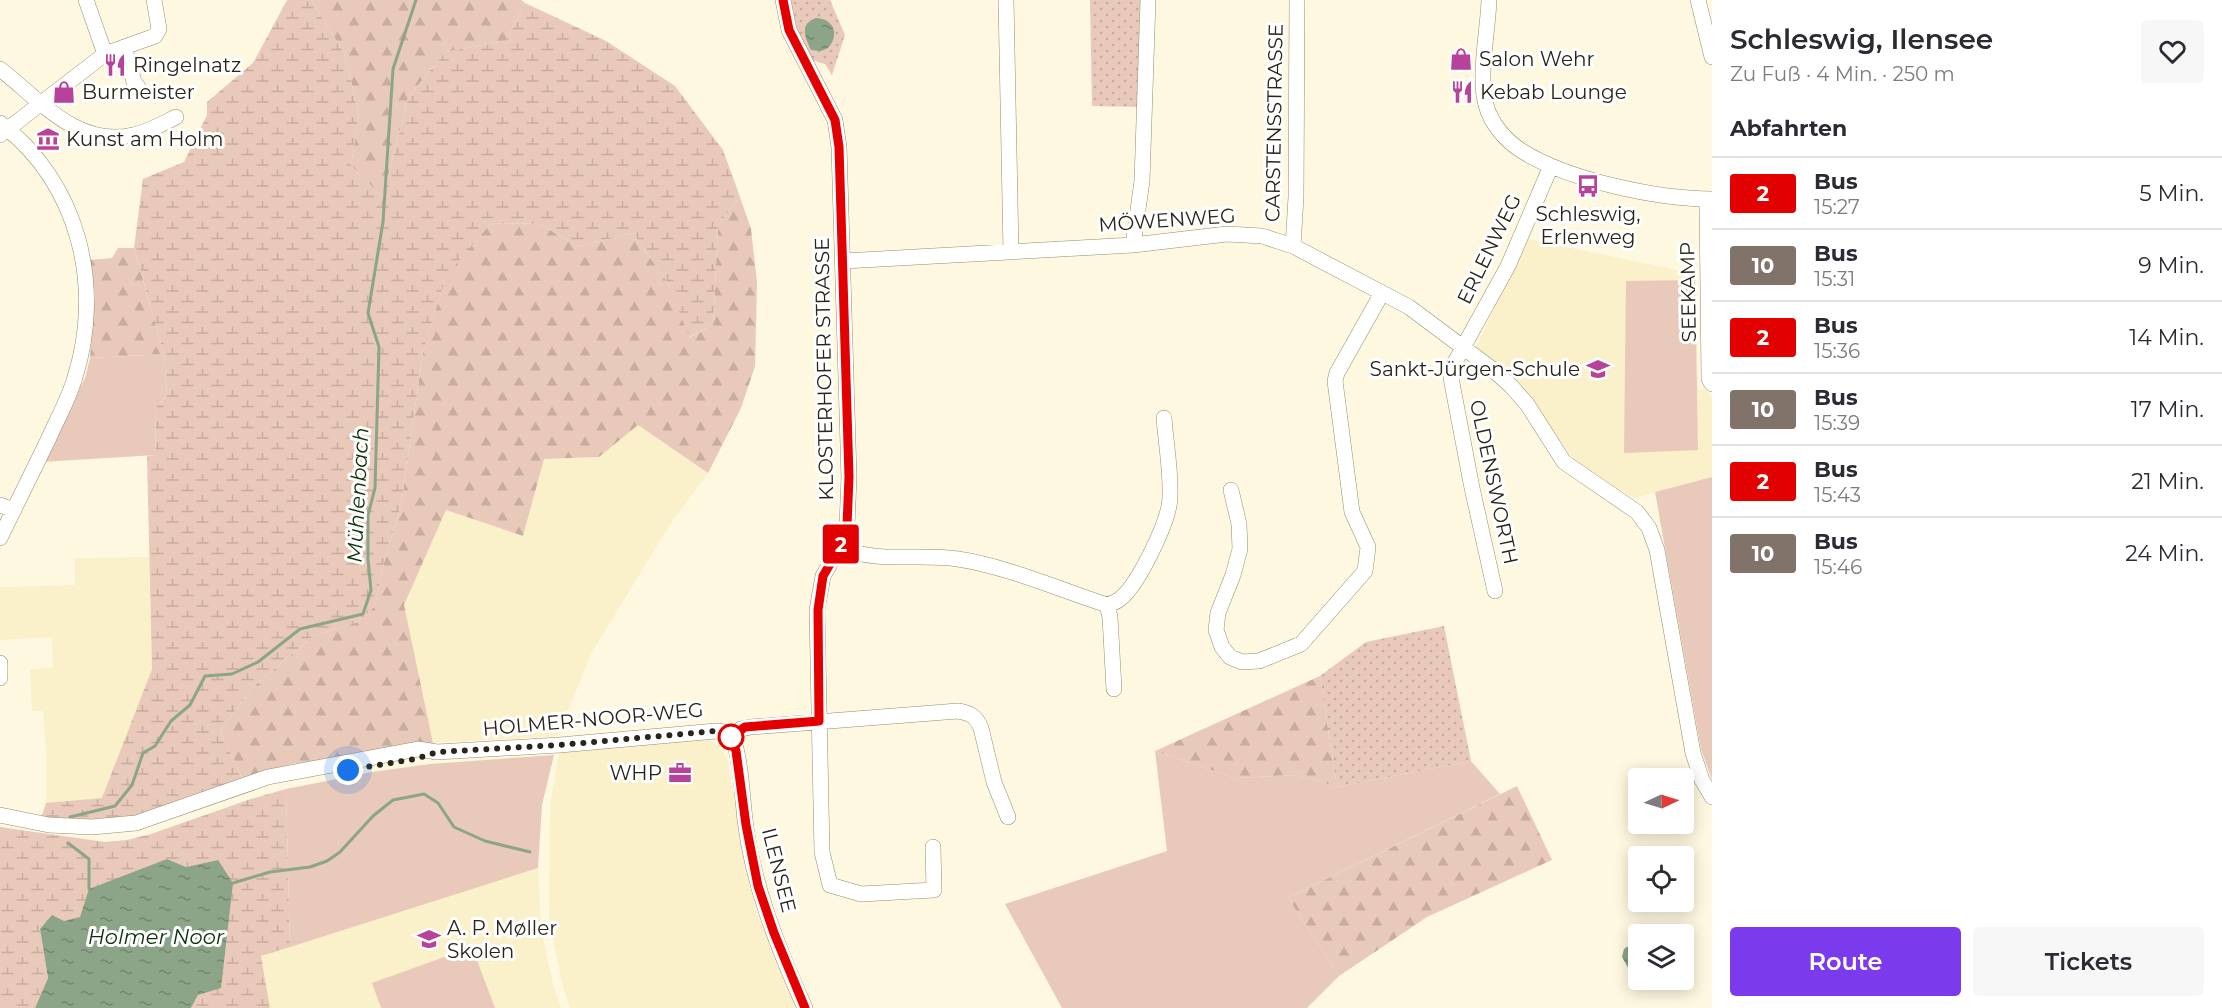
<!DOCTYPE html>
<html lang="de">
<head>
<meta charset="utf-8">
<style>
  :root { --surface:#fff; --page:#f7f7f7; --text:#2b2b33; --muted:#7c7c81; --line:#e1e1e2; --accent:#7c3aed }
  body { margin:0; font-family:Montserrat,sans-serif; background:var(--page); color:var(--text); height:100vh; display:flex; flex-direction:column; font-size:22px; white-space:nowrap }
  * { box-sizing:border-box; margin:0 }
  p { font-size:20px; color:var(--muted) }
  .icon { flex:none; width:33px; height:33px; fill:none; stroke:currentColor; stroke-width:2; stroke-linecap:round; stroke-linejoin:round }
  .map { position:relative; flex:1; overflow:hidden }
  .sheet { display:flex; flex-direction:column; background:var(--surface); width:510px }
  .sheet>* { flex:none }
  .badge { padding:0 12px; border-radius:4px; font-size:21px; line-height:39px }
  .needle { width:39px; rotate:86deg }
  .fabs { position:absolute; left:1628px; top:768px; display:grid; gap:12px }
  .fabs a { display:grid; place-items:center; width:66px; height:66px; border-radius:6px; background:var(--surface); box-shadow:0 3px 15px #0003; font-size:30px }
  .you { position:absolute; width:30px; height:30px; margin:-15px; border:4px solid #fff; border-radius:50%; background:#1a73e8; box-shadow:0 0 0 9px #1a73e833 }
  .map>.badge { position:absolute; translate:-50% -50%; box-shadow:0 0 0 3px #fff }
  h2 { padding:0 18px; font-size:22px; line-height:54px }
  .round { display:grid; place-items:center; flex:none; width:63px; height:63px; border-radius:6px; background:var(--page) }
  .overview { display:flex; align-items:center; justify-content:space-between; height:102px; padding:0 18px }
  h1 { font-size:28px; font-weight:600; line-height:45px }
  .primary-button { display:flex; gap:12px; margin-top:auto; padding:12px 18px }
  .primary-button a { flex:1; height:69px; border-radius:6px; background:var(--accent); color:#fff; font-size:24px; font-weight:600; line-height:69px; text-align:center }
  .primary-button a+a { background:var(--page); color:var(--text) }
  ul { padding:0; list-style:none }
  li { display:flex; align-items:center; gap:18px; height:72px; padding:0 18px; border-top:2px solid var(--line) }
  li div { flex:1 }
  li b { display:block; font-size:22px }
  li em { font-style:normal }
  li .badge { min-width:66px; font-weight:700; text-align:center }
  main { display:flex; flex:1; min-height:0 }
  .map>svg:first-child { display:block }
  .built { fill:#faf0ca }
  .grass { fill:#e9c9b9 }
  .forest { fill:url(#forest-firs) }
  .wetland { fill:url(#wetland-marsh) }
  .park { fill:url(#park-dots) }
  .water { fill:url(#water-ripples) }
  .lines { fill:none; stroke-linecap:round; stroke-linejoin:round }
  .stream { stroke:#8ca588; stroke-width:3 }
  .minor-casing { stroke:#948d71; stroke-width:16 }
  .minor { stroke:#fff; stroke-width:15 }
  .line-casing { stroke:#fff; stroke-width:14 }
  .line { stroke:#e30000; stroke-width:9 }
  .walk { stroke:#28251a; stroke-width:6; stroke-dasharray:0 10.8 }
  .stop-dot { fill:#fff; stroke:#e30000; stroke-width:3 }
  .labels { text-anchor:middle; stroke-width:6; stroke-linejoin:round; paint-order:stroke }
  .poi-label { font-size:20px; fill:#28251a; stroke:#fff; text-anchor:start }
  .street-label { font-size:20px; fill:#28251a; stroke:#fff }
  .water-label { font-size:21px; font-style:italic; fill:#0d330a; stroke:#fff }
</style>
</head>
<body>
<main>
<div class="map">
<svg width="1712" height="1008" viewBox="0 0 1712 1008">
  <defs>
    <pattern id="forest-firs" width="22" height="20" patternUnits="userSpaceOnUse" patternTransform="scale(1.5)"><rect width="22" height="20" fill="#e9c9b9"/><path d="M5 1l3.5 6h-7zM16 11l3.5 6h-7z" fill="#c8ac9e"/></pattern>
    <pattern id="wetland-marsh" width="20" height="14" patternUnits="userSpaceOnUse" patternTransform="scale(1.5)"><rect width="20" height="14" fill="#e9c9b9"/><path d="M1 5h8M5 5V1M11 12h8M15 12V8" fill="none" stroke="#c8ac9e"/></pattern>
    <pattern id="park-dots" width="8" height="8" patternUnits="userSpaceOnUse" patternTransform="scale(1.5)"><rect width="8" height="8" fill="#e9c9b9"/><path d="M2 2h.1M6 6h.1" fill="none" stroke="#c8ac9e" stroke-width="1.8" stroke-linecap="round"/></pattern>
    <pattern id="water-ripples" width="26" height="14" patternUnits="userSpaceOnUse" patternTransform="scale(1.5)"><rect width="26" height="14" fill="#8ca588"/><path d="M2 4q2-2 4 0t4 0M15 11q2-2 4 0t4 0" fill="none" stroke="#72866e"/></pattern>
  </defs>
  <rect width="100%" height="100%" fill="#fef8e0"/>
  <path class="built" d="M1528,239L1696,274L1698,390H1707L1712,399V477L1634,498L1577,464L1532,400L1476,347Z
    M638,425L708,473L669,526L591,654L558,736L433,743L404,605L446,510L523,536L544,459L599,457Z
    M149,557L152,669L102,798L46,803V751L43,711H32L30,670L53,667L52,637L0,640V587L75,585V558Z
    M706,739L719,746L727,758L757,913L796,1008H570L562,983L549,919L550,805L559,752Z
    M538,868L541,930L553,984L561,1008H270L261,956Z"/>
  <path class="grass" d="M1695,280L1698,450L1624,453L1626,281Z
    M164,354L167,396L155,408L156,455L41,462L85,378L90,358Z
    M1712,477V780L1701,749L1655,492Z
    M1155,751L1235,778L1298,775L1337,787L1471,761L1500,794L1288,898L1339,976L1307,1008H1062L1005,904L1167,851Z
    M554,755L542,805L538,868L290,947L286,789L372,772L430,764Z
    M472,947L495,1008H381L372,983Z"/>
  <path class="forest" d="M311,0H521L525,3L506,41L445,52L408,98L383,197L351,166L359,113L344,53Z
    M740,197L751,229L757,282L755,366L741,408L708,473L638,425L599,457L544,459L523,536L446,510L404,605L433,743L292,764L242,778L220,731L253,687L313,636L358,622L375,606L385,558L401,506L423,352L446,275L491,223L541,224L577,247L633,233L668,283L690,337L713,325L718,225Z
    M118,248H134L164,354L90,358L95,296L90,260L112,258Z
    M1320,676L1337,787L1298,775L1235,778L1155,751Z
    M1517,786L1552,860L1427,917L1339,976L1288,898Z"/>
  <path class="wetland" d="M287,0H311L344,53L359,113L351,166L383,197L408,98L445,52L506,41L525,3L606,41L675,86L723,150L740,197L718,225L713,325L689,337L668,283L633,233L577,247L541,224L491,223L446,276L423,352L401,506L385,558L375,606L358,622L313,636L253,687L220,731L242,778L188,800L120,822L41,818L46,803L102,798L152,669L147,456L156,455L155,408L167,396L164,354L134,248L143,179L184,162L207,115V102L253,63Z
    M286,789L290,947L261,956L270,1008H191L198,995L218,860L186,867L167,859L81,917L40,929L48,978L35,1008H0V827L105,842L127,840L151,834L251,799Z"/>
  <path class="park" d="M791,0H830L845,35L832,75L825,64L812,60L797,29Z
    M1090,0H1140L1138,107L1092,106Z
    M1444,626L1471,761L1337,787L1320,676L1366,642Z"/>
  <path class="water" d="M816,18C834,19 840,35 828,48L821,51L811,50C805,37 799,24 816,18Z
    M167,859L186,867L218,860L233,883L221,988L198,995L191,1008H35L48,978L40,929L52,915L64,921L80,917L89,889Z
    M1638,940V975L1631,973L1622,957L1624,949Z"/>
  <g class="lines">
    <path class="stream" d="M70,817L115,806L132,785L143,753L155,746L171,721L190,705L205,676L232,674L258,662L300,629L363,614L371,590L368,559V515L375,488L379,347L368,313L383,222L393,69L416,0
      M68,843L89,859V889
      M233,883L270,872L310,867L327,861L340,852L373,816L393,800L424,794L438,803L454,827L485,841L530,852"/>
    <g class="minor-casing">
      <path id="minor" d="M86,0L105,54
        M783,0L789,30L835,120L839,147L849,477L847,526L840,547L823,576L817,610L822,852L830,885L861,894L934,890L933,847
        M1006,0L1011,252
        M1489,0C1488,31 1478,76 1486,105C1491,124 1506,141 1522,151C1568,180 1657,199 1712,199
        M1698,0L1712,57
        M124,47L134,82L138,87
        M0,69C39,99 77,148 133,135C148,132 162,124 176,117
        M0,123C78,182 104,285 75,377C69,399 57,419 48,440C32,473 16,505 0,538
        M0,135L105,54L155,36L159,29L154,0
        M1707,199L1709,379L1712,384
        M1133,245L1142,181L1148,0
        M1293,246L1296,197L1297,0
        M844,261L1133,245L1227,234L1262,236L1293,246L1409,307L1492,369L1511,386L1527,404L1564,462L1637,512L1649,528L1657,550L1693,753L1702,780L1712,797
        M1231,490L1239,524L1240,549L1233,575L1218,613L1216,630L1222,647L1230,657L1242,662L1259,661L1301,644L1365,571L1368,547L1352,512L1335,381L1337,373L1382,293
        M0,505L14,510
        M840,547C877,564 919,553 958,559C1005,566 1061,590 1107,605L1110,617L1114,689
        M1495,591L1472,488L1451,378L1455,362L1508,266L1551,166
        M1107,605C1111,604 1116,602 1120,599C1138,585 1170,520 1170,497C1171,471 1166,444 1164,418
        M0,663V678
        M731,737L741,729L751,727L958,711C970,713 976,716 981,728L994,782L1008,817
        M0,815L49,825L92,827L136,823L268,777L418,749L437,752L560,745L716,731C723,731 727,732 732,738C740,750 743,803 745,820C753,886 778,948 805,1008"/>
    </g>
    <use href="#minor" class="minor"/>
  </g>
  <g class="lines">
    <g class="line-casing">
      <path id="line" d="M783,0L789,30L835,120L839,147L849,477L847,526L840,547L823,576L818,610L819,721L745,727L731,737L736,751L746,825L758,886L774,933L805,1008"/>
    </g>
    <use href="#line" class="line"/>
    <path class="walk" d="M348,770L415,759L437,752L560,745L716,731L724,732L731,737"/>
  </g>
  <defs>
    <g id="shop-bare" transform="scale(1.8)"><path d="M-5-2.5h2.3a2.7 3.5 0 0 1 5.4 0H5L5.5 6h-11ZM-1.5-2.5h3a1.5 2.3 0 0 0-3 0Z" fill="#b7429a" stroke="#fff" stroke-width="2.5" paint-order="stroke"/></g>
    <g id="restaurant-bare" transform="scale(1.8)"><path d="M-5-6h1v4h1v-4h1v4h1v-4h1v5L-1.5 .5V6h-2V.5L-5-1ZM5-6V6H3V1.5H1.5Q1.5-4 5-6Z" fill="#b7429a" stroke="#fff" stroke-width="2.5" paint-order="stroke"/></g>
    <g id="museum-bare" transform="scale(1.8)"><path d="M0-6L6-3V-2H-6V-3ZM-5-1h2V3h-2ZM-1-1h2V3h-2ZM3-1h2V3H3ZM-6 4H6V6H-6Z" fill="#b7429a" stroke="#fff" stroke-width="2.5" paint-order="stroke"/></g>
    <g id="bus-bare" transform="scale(1.8)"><path d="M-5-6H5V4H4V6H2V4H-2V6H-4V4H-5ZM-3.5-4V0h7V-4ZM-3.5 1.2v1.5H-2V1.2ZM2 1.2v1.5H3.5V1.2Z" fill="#b7429a" stroke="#fff" stroke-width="2.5" paint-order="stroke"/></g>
    <g id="school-bare" transform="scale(1.8)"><path d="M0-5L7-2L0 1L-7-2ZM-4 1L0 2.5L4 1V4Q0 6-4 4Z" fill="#b7429a" stroke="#fff" stroke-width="2.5" paint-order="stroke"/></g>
    <g id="office-bare" transform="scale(1.8)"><path d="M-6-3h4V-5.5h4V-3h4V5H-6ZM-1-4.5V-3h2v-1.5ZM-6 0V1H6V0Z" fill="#b7429a" stroke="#fff" stroke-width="2.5" paint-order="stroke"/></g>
  </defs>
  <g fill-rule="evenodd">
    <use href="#shop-bare" x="1461" y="59"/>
    <use href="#restaurant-bare" x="115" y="65"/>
    <use href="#shop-bare" x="64" y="92"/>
    <use href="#restaurant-bare" x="1462" y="92"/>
    <use href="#museum-bare" x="48" y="139"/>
    <use href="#bus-bare" x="1588" y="186"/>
    <use href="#school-bare" x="1598" y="369"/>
    <use href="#office-bare" x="680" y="773"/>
    <use href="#school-bare" x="429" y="939"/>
  </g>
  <circle class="stop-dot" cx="731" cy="737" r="12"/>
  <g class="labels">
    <g class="poi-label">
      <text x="1479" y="66">Salon Wehr</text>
      <text x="133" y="72">Ringelnatz</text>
      <text x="82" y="99">Burmeister</text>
      <text x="1480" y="99">Kebab Lounge</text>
      <text x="66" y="146">Kunst am Holm</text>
      <text x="1588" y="221" text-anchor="middle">Schleswig,<tspan x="1588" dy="23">Erlenweg</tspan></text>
      <text x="1580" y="376" text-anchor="end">Sankt-Jürgen-Schule</text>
      <text x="662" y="780" text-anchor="end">WHP</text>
      <text x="447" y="935">A. P. Møller<tspan x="447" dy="23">Skolen</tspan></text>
    </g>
    <g class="street-label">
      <text transform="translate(1274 123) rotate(-89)" y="7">CARSTENSSTRASSE</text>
      <text transform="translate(1167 220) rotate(-4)" y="7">MÖWENWEG</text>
      <text transform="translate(1489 249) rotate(-64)" y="7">ERLENWEG</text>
      <text transform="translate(1688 292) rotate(-91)" y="7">SEEKAMP</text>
      <text transform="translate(824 369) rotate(-91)" y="7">KLOSTERHOFER STRASSE</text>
      <text transform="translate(1494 482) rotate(78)" y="7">OLDENSWORTH</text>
      <text transform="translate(593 719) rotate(-5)" y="7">HOLMER-NOOR-WEG</text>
      <text transform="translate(779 870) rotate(76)" y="7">ILENSEE</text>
    </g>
    <g class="water-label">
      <text transform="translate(358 495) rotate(-87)" y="7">Mühlenbach</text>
      <text x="156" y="944">Holmer Noor</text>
    </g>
  </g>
</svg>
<div class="fabs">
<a><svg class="needle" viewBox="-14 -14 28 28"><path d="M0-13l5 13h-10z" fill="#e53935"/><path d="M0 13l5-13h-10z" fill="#7c7c81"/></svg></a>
<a><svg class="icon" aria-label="locate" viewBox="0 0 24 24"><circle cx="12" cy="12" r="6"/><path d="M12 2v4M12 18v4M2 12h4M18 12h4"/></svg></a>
<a><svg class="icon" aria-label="layers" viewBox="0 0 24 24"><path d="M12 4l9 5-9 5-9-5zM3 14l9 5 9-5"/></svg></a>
</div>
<div class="you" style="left:348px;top:770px"></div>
<b class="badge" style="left:841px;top:544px;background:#e30000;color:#fff">2</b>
</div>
<section class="sheet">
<div class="overview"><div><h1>Schleswig, Ilensee</h1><p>Zu Fuß · 4 Min. · 250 m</p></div><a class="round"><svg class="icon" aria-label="heart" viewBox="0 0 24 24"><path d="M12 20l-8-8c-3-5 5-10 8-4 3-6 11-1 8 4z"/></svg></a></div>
<h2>Abfahrten</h2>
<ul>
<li><span class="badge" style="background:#e30000;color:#fff">2</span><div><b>Bus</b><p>15:27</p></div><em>5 Min.</em></li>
<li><span class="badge" style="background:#82736a;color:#fff">10</span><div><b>Bus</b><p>15:31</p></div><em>9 Min.</em></li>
<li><span class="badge" style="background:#e30000;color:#fff">2</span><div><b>Bus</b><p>15:36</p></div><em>14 Min.</em></li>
<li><span class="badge" style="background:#82736a;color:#fff">10</span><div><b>Bus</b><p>15:39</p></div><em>17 Min.</em></li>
<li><span class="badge" style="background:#e30000;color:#fff">2</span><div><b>Bus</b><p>15:43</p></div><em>21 Min.</em></li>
<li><span class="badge" style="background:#82736a;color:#fff">10</span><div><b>Bus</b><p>15:46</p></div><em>24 Min.</em></li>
</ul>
<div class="primary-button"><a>Route</a><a>Tickets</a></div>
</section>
</main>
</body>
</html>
